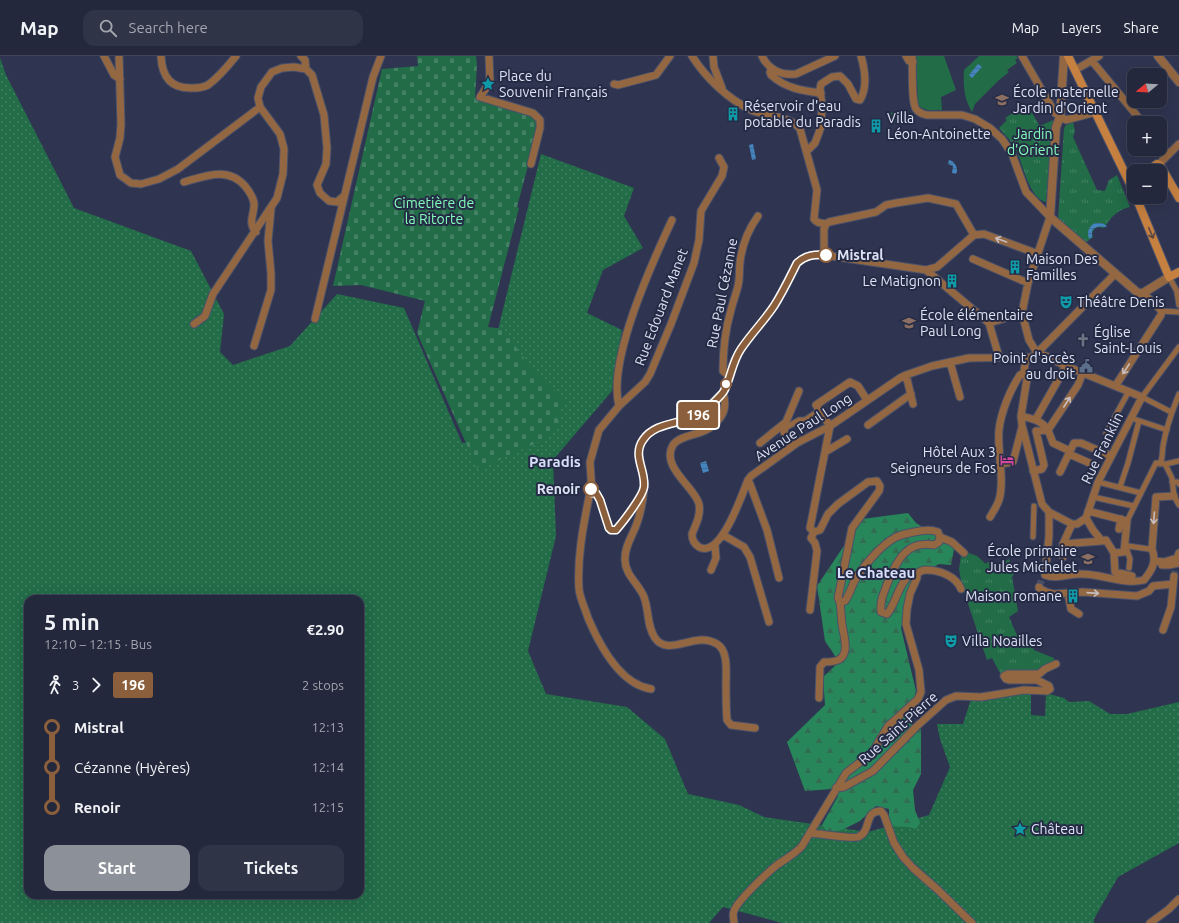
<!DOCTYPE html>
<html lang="en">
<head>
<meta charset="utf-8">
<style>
  :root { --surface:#23283c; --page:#2f3447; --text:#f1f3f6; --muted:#a3a6af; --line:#404456; --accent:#8c9099 }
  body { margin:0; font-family:Ubuntu,sans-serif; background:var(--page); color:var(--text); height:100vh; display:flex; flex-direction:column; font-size:15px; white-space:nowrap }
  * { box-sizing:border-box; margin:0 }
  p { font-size:13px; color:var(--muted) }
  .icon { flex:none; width:22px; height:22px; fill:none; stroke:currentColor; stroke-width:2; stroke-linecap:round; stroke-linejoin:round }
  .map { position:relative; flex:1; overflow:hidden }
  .details { position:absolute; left:24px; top:539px; width:340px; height:304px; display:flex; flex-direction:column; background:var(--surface); border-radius:12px; box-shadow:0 4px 16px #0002,0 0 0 1px var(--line) }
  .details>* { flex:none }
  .badge { padding:0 8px; border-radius:3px; font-size:14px; line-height:26px }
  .needle { width:26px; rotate:252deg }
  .tools { position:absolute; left:1127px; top:12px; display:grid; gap:8px }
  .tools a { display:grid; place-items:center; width:40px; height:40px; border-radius:8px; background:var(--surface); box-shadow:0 4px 16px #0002,0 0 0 1px var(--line); font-size:20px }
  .map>.badge { position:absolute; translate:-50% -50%; box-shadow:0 0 0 2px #fff }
  .legs { display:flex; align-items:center; gap:6px; height:44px; padding:0 20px; font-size:13px }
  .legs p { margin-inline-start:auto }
  .head { display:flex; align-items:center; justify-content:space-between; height:68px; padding:0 20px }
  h1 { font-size:22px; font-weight:700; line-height:30px }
  .action { display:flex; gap:8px; margin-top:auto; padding:8px 20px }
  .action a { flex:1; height:46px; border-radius:12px; background:var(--accent); color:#fff; font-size:16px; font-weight:700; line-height:46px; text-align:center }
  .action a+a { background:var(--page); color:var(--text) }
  ul { padding:0 20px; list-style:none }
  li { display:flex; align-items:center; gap:14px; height:40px; font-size:15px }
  li i { display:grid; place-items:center; width:6px; height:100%; margin:0 5px; background:currentColor }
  li i::after { content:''; width:10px; height:10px; margin:-5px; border:3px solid; border-radius:50%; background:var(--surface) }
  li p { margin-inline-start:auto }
  li:first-child i { background:linear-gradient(#0000 50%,currentColor 0) }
  li:last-child i { background:linear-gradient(currentColor 50%,#0000 0) }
  header { display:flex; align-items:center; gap:24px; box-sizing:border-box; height:56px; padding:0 20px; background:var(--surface); border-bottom:1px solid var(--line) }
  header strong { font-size:19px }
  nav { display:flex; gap:22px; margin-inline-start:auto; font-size:14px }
  .search { width:280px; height:36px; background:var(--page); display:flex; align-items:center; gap:10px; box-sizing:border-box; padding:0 14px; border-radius:12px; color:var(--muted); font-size:15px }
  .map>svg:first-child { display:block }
  .grass { fill:url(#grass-dots); fill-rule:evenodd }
  .forest { fill:url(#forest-firs) }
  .cemetery { fill:url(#cemetery-stones) }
  .park { fill:url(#park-tufts) }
  .garden { fill:#226c48 }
  .water { fill:url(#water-rules) }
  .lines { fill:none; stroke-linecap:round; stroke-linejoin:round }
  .minor-tunnel { stroke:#494f69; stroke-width:7; stroke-dasharray:7 3.5; stroke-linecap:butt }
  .pedestrian-casing { stroke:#4b516a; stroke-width:7 }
  .minor-casing { stroke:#4b516a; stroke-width:9 }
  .tertiary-casing { stroke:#4b516a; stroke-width:10 }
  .secondary-casing { stroke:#4b516a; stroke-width:10 }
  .pedestrian { stroke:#936741; stroke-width:5 }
  .minor { stroke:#936741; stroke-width:7 }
  .tertiary { stroke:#936741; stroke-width:8 }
  .secondary { stroke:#c68040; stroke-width:8 }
  .oneway { stroke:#5d4943 }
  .oneway2 { stroke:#c7bdbe }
  .line-1-casing { stroke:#fff; stroke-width:9 }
  .line-1 { stroke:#8b5e3c; stroke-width:6 }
  .stop-1-dot { fill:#fff; stroke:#8b5e3c; stroke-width:2 }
  .labels { text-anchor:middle; stroke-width:4; stroke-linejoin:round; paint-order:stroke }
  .poi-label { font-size:14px; fill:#dde2f4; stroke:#252b45; text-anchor:start }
  .park-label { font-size:14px; fill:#84fcbb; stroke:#252b45 }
  .stop-label { font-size:14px; font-weight:bold; fill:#dde2f4; stroke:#252b45; text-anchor:start }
  .street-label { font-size:14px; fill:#dde2f4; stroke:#252b45 }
  .neighbourhood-label { font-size:15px; font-weight:bold; fill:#d7dffb; stroke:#252b45 }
</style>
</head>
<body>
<header>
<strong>Map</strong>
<div class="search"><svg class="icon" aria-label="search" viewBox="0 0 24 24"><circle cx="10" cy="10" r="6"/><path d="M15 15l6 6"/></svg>Search here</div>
<nav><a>Map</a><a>Layers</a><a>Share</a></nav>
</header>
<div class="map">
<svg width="1179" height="867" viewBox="0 0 1179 867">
  <defs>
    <pattern id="grass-dots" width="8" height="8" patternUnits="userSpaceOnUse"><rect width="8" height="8" fill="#226c48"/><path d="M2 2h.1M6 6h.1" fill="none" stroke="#428163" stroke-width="1.8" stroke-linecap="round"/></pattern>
    <pattern id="forest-firs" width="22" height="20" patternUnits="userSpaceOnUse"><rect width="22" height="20" fill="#28875a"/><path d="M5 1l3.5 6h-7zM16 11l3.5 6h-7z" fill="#326c53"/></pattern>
    <pattern id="cemetery-stones" width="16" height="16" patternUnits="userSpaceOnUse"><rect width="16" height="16" fill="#226c48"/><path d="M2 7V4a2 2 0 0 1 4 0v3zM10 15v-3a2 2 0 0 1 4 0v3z" fill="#428163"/></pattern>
    <pattern id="park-tufts" width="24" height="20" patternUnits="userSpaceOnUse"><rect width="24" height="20" fill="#226c48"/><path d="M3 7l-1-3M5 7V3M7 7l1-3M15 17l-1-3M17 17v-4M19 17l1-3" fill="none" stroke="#428163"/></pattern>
    <pattern id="water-rules" width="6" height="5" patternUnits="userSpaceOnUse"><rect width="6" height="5" fill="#4484bf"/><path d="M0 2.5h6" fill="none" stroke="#436e96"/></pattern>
  </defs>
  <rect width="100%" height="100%" fill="#2f3550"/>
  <path class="grass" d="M0,2L6,19L74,152L191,195L224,258L220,296L233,309L290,290L337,238L404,252L462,387L508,384L497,278L541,98L634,132L624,160L643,192L603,214L587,257L622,274L612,335L553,404L556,480L528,595L546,638L627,651L665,683L688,738L739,749L764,761L868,776L929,759L950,711L940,683L937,668H963L971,643L1031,637V659L1045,660L1046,637L1064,642L1069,646L1089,645L1110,658H1127L1179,646V787L1118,821L1094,863V867H782L723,851L709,867H0ZM28,543H360V839H28Z"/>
  <path class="forest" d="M908,457L916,467L947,486L954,493L951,509L939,508L913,522L901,572L916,635L909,663L921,674V718L913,734L915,754L920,767L916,773L909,771L889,770V753L876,750L860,765L842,774L827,776L822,769L838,740L832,733L805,735L787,686L825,649L823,621L839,606L825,585L817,530L862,463Z"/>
  <path class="cemetery" d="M417,0H476L477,8L475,42L532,59L538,64V72L517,151L519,152L488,271L504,273L527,307L539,320L553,332L563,345L562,352L558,365L552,376L543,384L478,414L417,277L425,245L361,229L333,230L382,13L418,10Z"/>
  <path class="park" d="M1027,48L1039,69H1042L1053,64L1046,146C1029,143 1023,107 1016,94C1012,85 1005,79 999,72L1007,64L1005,62Z
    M1073,66L1075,75L1073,81L1097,134L1105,135L1109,124L1117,119L1130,151C1117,154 1111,161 1104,172L1098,171L1095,172L1092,177L1093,181L1085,187L1058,163L1064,72L1066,69Z
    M966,496L977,500L986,508L988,506L996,511L1009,503L1014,518L1012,521L1018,555L1009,561L1019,584L1031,589L1034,594L1054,602L1055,607L1039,617L1022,615L1000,617L992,602L987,604L962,530L959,513L961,500Z"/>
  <path class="garden" d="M916,0H944L956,34L941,41L942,54C933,54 923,56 918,48Z
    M979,0H1016L1018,2L1015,4L1017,7L1007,14L1009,16L998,25L975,48L972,56C964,43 963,29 964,14Z
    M894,56L899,57L902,59V62L899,65L891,67L889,65L888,60L890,57Z"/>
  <path class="water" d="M978,8L982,11L972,22L969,19Z
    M753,88L756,103L752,104L749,89Z
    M949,104C955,105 959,113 956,118L952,117L953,110L948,108Z
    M1095,167H1102L1107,170L1106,171C1101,170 1095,170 1092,175V181L1089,183C1087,176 1088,171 1095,167Z
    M706,405L709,415L703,417L700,407Z"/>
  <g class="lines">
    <path class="minor-tunnel" d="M1174,520L1175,515
      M1039,531L1042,522"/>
    <g class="pedestrian-casing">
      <path id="pedestrian" d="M1169,221L1179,239
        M1177,237L1179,249
        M1160,255L1179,256
        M1171,356L1142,341L1179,291
        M1131,362L1167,374
        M787,371L799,364H805L820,354
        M1106,377L1129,335
        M1160,408C1163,402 1162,396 1163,390C1166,372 1172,355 1179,338
        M1165,408L1172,422L1174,440L1179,449
        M1098,426L1141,437
        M1172,426H1178L1179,428
        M1120,431L1128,407L1139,365
        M1093,441L1134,450
        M1127,465L1156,407L1166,408L1179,405
        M1033,481L1034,450
        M1128,490L1149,493
        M1124,493L1127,494L1130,503L1129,512"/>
    </g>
    <g class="minor-casing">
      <path id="minor" d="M104,0L114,19L120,23
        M119,0L121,68L120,82L115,101L120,119L131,127L141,128L159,123L178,113L260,51
        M161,0C162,21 171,33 193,32C198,32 204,31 208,29C219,21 228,10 236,0
        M301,0L305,4L306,13
        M489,0L490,26L480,41L533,57L540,64V72L531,108
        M692,0C706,22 728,43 751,54C765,60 791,60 800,73L817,134L814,163C816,167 821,167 826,168L824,173V199
        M713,0L714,11L722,32
        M762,0C768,13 781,20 796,18L835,0
        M906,0L909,5L913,6
        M912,0C913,12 911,45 916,53C919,57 922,58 927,59H962L975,63L990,72L1002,83L1012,98L1026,136L1050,161L1028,227L1022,257L1029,284L1037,297L1046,300L1066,310L1142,341L1098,426L1086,462L1093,474L1102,485L1106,484L1114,497
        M1022,0L1055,57L1066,64L1096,56
        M1092,5L1143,67
        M773,13L770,16L771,19C785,32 803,35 821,37
        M1075,14L1099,0
        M614,28L618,29L656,19L670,0
        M1160,88L1168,98
        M807,95L815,87L821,71L822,50L820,33L821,28L832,21L840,20L848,28L856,43L860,44C868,31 865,14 861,0
        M1159,108L1179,88
        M184,126C205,120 228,110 245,130C249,135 253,140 254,147C255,158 247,166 256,176
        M826,168L829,166L876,156L886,149L896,147L928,142L956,148L974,179
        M973,203L1028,227
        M926,214L937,211L974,179L984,178L1038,198
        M315,263L373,21L381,0
        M989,267L999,301
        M194,268L205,260L213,238L277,142L283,118L284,93L280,78L260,51L258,42L261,31L272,16L282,12L294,11L306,13L312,19L324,59L327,92L326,108L317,129L320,137L329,145L337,146L344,140
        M254,290L271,234V217L268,185L271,153
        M950,306L960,341
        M906,319L913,348
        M729,320L723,315C723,294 725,274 731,254C733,246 736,238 738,230C740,222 739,214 740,206C742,189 748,174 758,160
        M1116,329L1161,259L1162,255L1143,237
        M723,336C726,346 726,354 720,362C716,367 711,372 706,374C697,379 679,380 673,389C660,411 695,431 699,448C701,459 696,468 692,478C692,484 694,488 699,491C721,503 742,438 748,424L751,420L797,387L830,370L900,322L906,319L932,310L969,302L1032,301
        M723,336L734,305L741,293L775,249L797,207C806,199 813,199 824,199L926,214L989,267L1022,257
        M619,350C607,305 652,207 672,164
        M1021,360C1033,363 1041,364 1048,374L1036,375L1044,409L1042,413L1033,415
        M1036,363L1066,310
        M868,369L911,338
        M830,370L810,472L814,476L820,474L828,458L838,448L868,426L877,425L880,430L879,435L852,472L838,542L840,546L845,545C849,539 851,533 854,526C862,511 881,489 896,481C901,479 908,477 914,476C923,474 930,473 938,476L940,481L939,486L934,489C907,484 897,504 888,526C884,537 880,543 881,556L887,558C897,546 898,526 913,517L917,518C919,516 923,514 926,514C939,514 956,520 961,533
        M830,370L816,349L850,326L858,330L867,344
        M760,387L786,366
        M791,391L784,376L786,366L799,335
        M1070,395L1053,387L1048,374L1078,329L1083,316
        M825,396L847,383
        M1069,398L1094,409L1090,419
        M1000,408L1013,406L1022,371
        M1060,416L1074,387H1081L1111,400
        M748,424L750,428L767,474L779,522
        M644,432C643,444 641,456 637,467C633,479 624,491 625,504C625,519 639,528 644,541C649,554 647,571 655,582C669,602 696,574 717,588C722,591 724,596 725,601C727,609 726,619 726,628C726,640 726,652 727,664L731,669L755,672
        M592,437L590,406L599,374L619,350L645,326L650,318L671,268L694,207L699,184L701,155L722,120L724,111L719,102
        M592,437H596L600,444L609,471L611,474H616C623,467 643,439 644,430C645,414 632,398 643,383C655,367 677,369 693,362C706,356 713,345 723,336
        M592,437L589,441C583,471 577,502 579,533C580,543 585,552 588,562C599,588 619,628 651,633
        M1088,455L1127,465L1124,496L1114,497L1115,516L1132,520
        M990,461C993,456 997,450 999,444C1005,424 997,395 999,374C1001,356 1010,334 1020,319L1024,317
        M1086,462L1077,468H1072L1049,456L1042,448L1022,369L1021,360L1027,323L1026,320L1024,317L1025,306L1037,297L1115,218
        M1119,473L1121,463
        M723,479L744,491L750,501L769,566
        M940,481L952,486L964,497
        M1063,488L1102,485
        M1063,501V488L1072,468
        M1154,505L1164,506L1177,502L1179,497
        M1162,509H1169L1179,507
        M711,514L716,502L715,489
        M1045,519C1057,524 1070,517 1082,518C1101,518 1126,529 1144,524C1152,514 1157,506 1152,493L1156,441L1174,440
        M1045,519L1049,480V456
        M1039,531V532L1046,536L1054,538L1083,536L1137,540L1149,535L1153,530L1173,528
        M1068,537L1071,553L1079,558
        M810,554L817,495L815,487L811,482L814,476
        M1163,574L1171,551L1174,520
        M819,642L820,611L824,606C829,606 836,606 840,603C850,596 843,577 842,568C841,560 841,553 840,546
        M836,732L844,731L873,715L916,671L946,644L956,640L981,641L1024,634L1047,635L1050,633L1049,630L1037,624H1009L1006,623L1004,620L1008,618H1039L1045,613L1056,608
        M811,777C820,778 851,783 858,781C872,776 863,755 881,755L884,759L894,787L903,801L913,812L938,834L972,867
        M734,867C734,863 732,859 734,855C737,845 768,816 777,809C785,803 795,798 802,790L846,717L872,697L888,670L918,643L921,636L919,614L906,568L907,553L910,538L917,522V518
        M1150,867L1169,853L1179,843"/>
    </g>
    <g class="tertiary-casing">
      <path id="tertiary" d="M1064,0L1060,61L1056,71L1050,161L1138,237H1143L1169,221
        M1158,0L1179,26"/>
    </g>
    <g class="secondary-casing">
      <path id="secondary" d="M1068,0L1134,136
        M1148,115L1157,108L1160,109L1179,142
        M1136,141L1169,221L1179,216"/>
    </g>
    <use href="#pedestrian" class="pedestrian"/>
    <use href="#minor" class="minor"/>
    <use href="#tertiary" class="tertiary"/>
    <use href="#secondary" class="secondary"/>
  </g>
  <defs><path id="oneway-shaft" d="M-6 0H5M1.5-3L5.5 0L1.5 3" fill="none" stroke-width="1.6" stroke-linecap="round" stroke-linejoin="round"/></defs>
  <use class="oneway" href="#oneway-shaft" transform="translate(1151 177) rotate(67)"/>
  <g class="oneway2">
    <use href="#oneway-shaft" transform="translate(1001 184) rotate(-160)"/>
    <use href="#oneway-shaft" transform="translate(1126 313) rotate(123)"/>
    <use href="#oneway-shaft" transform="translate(1067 346) rotate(-57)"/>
    <use href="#oneway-shaft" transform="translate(1154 462) rotate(94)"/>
    <use href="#oneway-shaft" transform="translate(1093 537) rotate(4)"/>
  </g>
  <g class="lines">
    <g class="line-1-casing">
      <path id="line-1" d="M591,433L592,437H596L600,444L609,472L611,474H616C623,466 643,440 644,431C646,414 632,400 643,384C656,364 687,369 705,355C709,351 722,339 724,335C731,322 732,306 741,293C751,278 764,265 774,250C783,236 790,221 797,207C806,199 815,198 826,199"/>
    </g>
    <use href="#line-1" class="line-1"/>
  </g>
  <defs>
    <g id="sight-bare" transform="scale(1.08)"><path d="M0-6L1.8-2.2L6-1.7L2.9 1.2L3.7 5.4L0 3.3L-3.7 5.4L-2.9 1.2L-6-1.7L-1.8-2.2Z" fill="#0f9aa8" stroke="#252b45" stroke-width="2.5" paint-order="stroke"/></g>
    <g id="school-bare" transform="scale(1.08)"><path d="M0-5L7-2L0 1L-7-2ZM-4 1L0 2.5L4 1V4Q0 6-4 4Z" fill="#8d6e63" stroke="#252b45" stroke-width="2.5" paint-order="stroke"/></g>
    <g id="building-bare" transform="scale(1.08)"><path d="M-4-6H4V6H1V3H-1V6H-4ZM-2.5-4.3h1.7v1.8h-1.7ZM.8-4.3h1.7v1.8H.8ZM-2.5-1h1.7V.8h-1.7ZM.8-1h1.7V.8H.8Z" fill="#0f9aa8" stroke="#252b45" stroke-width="2.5" paint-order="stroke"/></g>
    <g id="theatre-bare" transform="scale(1.08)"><path d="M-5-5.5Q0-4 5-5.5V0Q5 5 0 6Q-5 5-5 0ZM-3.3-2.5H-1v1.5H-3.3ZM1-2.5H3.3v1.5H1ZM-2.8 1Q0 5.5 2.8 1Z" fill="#0f9aa8" stroke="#252b45" stroke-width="2.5" paint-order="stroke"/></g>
    <g id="church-bare" transform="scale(1.08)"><path d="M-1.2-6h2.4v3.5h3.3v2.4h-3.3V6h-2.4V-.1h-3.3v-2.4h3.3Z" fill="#6b7280" stroke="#252b45" stroke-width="2.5" paint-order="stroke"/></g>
    <g id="civic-bare" transform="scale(1.08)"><path d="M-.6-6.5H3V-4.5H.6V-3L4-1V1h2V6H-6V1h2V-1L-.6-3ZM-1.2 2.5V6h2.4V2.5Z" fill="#5c6f8a" stroke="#252b45" stroke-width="2.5" paint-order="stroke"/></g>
    <g id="hotel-bare" transform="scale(1.08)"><path d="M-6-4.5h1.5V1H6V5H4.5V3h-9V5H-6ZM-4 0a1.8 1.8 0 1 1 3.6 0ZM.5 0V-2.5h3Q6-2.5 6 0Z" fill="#d1479c" stroke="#252b45" stroke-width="2.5" paint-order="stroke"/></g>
  </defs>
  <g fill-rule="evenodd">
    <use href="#sight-bare" x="488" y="28"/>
    <use href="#school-bare" x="1002" y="44"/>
    <use href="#building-bare" x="733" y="58"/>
    <use href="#building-bare" x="876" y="70"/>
    <use href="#building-bare" x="1015" y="211"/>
    <use href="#building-bare" x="952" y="225"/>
    <use href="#theatre-bare" x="1066" y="246"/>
    <use href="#school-bare" x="909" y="267"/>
    <use href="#church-bare" x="1083" y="284"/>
    <use href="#civic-bare" x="1086" y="310"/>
    <use href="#hotel-bare" x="1007" y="404"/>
    <use href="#school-bare" x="1088" y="503"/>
    <use href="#building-bare" x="1073" y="540"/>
    <use href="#theatre-bare" x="951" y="585"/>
    <use href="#sight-bare" x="1020" y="773"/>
  </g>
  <g class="stop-1-dot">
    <circle cx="826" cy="199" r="7"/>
    <circle cx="726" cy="328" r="5"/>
    <circle cx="591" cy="433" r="7"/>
  </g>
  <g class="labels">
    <g class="poi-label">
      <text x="499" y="25">Place du<tspan x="499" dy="16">Souvenir Français</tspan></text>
      <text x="1013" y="41">École maternelle<tspan x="1013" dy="16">Jardin d'Orient</tspan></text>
      <text x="744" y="55">Réservoir d'eau<tspan x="744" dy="16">potable du Paradis</tspan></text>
      <text x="887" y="67">Villa<tspan x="887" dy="16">Léon-Antoinette</tspan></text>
      <text x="1026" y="208">Maison Des<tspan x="1026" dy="16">Familles</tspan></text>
      <text x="941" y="230" text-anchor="end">Le Matignon</text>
      <text x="1077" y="251">Théâtre Denis</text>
      <text x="920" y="264">École élémentaire<tspan x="920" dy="16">Paul Long</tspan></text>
      <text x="1094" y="281">Église<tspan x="1094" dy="16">Saint-Louis</tspan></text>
      <text x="1075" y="307" text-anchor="end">Point d'accès<tspan x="1075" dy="16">au droit</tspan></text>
      <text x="996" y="401" text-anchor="end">Hôtel Aux 3<tspan x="996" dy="16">Seigneurs de Fos</tspan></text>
      <text x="1077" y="500" text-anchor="end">École primaire<tspan x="1077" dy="16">Jules Michelet</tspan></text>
      <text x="1062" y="545" text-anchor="end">Maison romane</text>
      <text x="962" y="590">Villa Noailles</text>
      <text x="1031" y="778">Château</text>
    </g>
    <g class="park-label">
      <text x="1033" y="83">Jardin<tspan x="1033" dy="16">d'Orient</tspan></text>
      <text x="434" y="152">Cimetière de<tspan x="434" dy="16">la Ritorte</tspan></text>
    </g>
    <g class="stop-label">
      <text x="837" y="204">Mistral</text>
      <text x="580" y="438" text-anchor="end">Renoir</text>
    </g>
    <g class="street-label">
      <text transform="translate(722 237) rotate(-79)" y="5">Rue Paul Cézanne</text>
      <text transform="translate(661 251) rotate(-69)" y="5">Rue Edouard Manet</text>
      <text transform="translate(803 371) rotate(-33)" y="5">Avenue Paul Long</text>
      <text transform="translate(1102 392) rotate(-64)" y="5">Rue Franklin</text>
      <text transform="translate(898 672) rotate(-42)" y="5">Rue Saint-Pierre</text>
    </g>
    <g class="neighbourhood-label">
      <text x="555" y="411">Paradis</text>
      <text x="876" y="522">Le Chateau</text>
    </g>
  </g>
</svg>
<div class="tools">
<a><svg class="needle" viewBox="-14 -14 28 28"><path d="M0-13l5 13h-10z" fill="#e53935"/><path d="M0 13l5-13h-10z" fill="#a3a6af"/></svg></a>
<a>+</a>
<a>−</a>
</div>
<b class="badge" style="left:698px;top:359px;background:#8b5e3c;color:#fff">196</b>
<section class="details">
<div class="head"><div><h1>5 min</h1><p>12:10 – 12:15 · Bus</p></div><b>€2.90</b></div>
<div class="legs"><svg class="icon" aria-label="walk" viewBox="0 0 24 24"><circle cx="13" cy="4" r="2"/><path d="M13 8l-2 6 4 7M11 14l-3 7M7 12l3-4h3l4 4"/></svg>3<svg class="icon" aria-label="forward" viewBox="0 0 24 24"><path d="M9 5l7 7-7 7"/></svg><b class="badge" style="background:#8b5e3c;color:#fff">196</b><p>2 stops</p></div>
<ul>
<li><i style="color:#8b5e3c"></i><b>Mistral</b><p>12:13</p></li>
<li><i style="color:#8b5e3c"></i><span>Cézanne (Hyères)</span><p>12:14</p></li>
<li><i style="color:#8b5e3c"></i><b>Renoir</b><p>12:15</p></li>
</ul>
<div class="action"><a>Start</a><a>Tickets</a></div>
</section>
</div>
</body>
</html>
